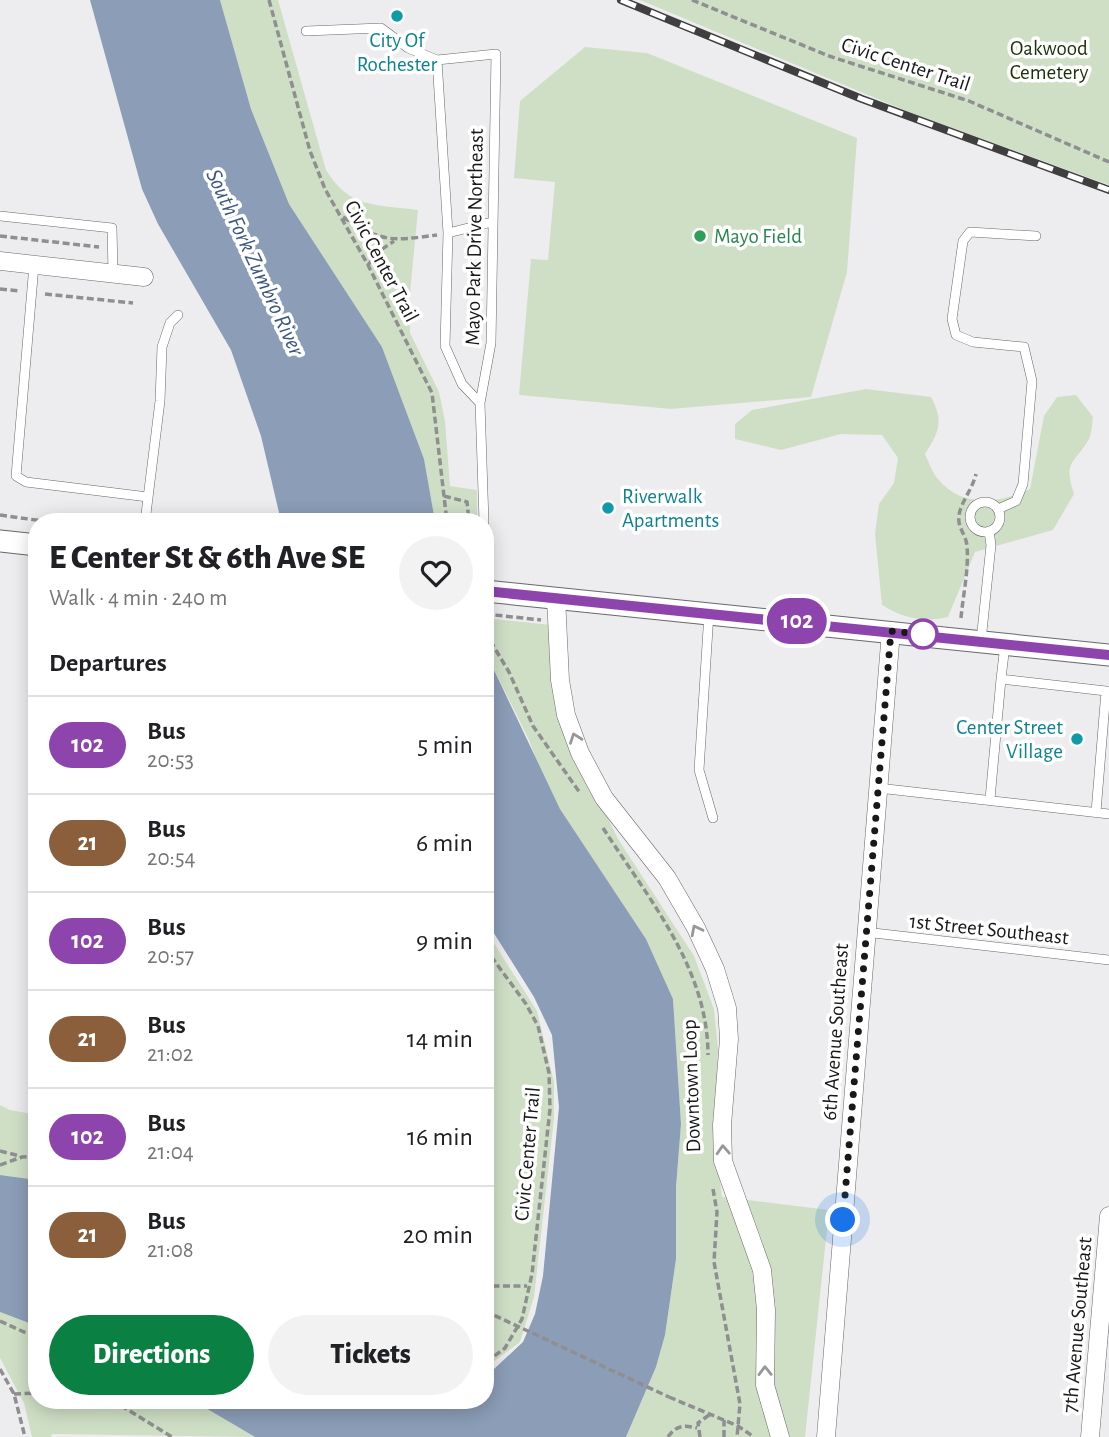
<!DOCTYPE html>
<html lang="en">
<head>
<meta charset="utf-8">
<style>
  :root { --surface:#fff; --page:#f2f2f2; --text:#202124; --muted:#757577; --line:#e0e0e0; --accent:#0b8043 }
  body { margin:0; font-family:"Alegreya Sans",sans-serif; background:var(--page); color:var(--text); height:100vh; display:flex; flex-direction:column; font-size:26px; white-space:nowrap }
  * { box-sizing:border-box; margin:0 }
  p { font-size:23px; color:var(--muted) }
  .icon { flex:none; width:38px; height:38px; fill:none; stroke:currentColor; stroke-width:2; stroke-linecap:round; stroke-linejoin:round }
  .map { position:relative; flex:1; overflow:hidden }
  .panel { position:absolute; left:28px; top:513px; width:466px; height:896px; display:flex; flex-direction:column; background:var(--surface); border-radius:28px; box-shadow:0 4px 18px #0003 }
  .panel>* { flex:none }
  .badge { padding:0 14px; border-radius:23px; font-size:24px; line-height:46px }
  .you { position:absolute; width:35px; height:35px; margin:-18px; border:5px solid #fff; border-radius:50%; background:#1a73e8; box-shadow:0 0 0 10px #1a73e833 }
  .map>.badge { position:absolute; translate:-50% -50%; box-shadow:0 0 0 4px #fff }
  h2 { padding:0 21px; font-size:26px; line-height:63px }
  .round { display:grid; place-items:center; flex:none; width:74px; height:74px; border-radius:37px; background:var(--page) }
  .summary { display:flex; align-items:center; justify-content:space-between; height:119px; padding:0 21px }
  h1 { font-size:33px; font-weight:800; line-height:52px }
  .primary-button { display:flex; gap:14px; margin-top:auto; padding:14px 21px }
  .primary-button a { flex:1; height:80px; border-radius:42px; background:var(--accent); color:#fff; font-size:28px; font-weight:800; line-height:80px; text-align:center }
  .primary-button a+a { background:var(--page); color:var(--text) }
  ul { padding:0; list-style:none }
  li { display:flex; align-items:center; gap:21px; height:98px; padding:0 21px; border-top:2px solid var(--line) }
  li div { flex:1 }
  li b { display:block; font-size:26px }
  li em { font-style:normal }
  li .badge { min-width:77px; font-weight:700; text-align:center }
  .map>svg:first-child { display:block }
  .green { fill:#cfdfc6 }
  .water { fill:#8b9db7 }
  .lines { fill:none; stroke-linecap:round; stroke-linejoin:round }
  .service-casing { stroke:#68686a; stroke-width:10 }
  .minor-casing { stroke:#68686a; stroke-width:19 }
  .tertiary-casing { stroke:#68686a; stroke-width:23 }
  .path { stroke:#8f8f90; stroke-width:3.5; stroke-dasharray:7 3.5; stroke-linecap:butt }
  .service { stroke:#fff; stroke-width:9 }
  .minor { stroke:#fff; stroke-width:18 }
  .tertiary { stroke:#fff; stroke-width:21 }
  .rail-casing { stroke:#3f3f40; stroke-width:8 }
  .rail { stroke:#fff; stroke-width:5; stroke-dasharray:16; stroke-linecap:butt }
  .path-bridge { stroke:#8f8f90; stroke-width:3.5; stroke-dasharray:7 3.5; stroke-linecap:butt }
  .oneway { stroke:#979798 }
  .line-casing { stroke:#fff; stroke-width:16 }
  .line { stroke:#8e44ad; stroke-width:10 }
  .walk { stroke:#181819; stroke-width:7; stroke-dasharray:0 12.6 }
  .culture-dot { fill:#0f9aa8; stroke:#fff; stroke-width:2.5 }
  .leisure-dot { fill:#2e9e5b; stroke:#fff; stroke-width:2.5 }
  .stop-dot { fill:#fff; stroke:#8e44ad; stroke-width:3.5 }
  .labels { text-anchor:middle; stroke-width:7; stroke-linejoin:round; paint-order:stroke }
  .culture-label { font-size:21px; fill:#0d838f; stroke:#fff }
  .park-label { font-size:21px; fill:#1a3208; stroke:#fff }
  .street-label { font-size:21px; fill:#181819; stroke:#fff }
  .leisure-label { font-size:21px; fill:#27864d; stroke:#fff; text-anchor:start }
  .water-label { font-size:23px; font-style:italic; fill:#3c587f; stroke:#fff }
</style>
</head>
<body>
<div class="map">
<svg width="1109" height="1437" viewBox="0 0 1109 1437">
  <rect width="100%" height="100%" fill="#ededef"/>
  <path class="green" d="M220,0H278L326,170C350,209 375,204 418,210L409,303L410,333L439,392L445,421L450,486L477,490V521H435L424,459L382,347L289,204L251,109Z
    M640,0H1109V185L904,110Z
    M585,47L647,53L857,138L847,272L811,397L671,409L519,395L531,259L548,260L555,182L514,178L520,101Z
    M866,389L931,397C944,421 939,432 925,454C929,462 932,473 938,479C963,509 999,503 1030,489L1044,416L1057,397L1076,395L1093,417C1092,424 1092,433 1089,439C1074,465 1063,460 1074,494L1053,530L975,552L948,617C924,623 903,618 882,605L875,534L879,504L894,483L898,458L882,435L841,434L781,450L735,439V424L752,410Z
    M485,618L551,625L550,669L559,717L618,839L694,956L714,1009L718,1048L715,1144L722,1197L829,1210L805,1437H626L656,1367L665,1335L676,1259V1187L681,1124L673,999L646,939L560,809L540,770L529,740L485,651Z
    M485,929L537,1011L554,1082V1118L534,1297L520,1342L485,1368Z
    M0,1105L10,1110L37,1115V1180L0,1175Z
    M0,1312L37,1326V1400H192L255,1437L52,1434L51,1437H32L24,1403L0,1358Z"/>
  <path class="water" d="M90,0H220L251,109L289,204L382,347L424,459L435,521H281L261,436L231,350L158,224L142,189Z
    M485,651L560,809L646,939L673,999L681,1124L676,1187V1259L665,1335L656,1367L626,1437H255L192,1400H485V1373L494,1369L523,1342L535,1314L543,1276L559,1107L552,1035L534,997L485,919Z
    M0,1175L37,1180V1326L0,1312Z"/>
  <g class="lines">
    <g class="service-casing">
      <path id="service" d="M306,31L381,28L408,48L437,60L496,54L491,343L480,403L484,522
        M437,60L448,233
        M0,216L112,228L113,273
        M34,265L16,476L26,482L148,497
        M480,403L462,384L445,346L448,233L492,222
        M970 517a15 15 0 1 1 30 0a15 15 0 1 1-30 0Z
        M998,509L1016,501L1023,484L1032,381L1024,347L973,342L956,335L952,319L963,241L970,232L1036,236
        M145,522L160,401L162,347L170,323L178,315
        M485,550L487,590
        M709,613L699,770L713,818
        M981,641L991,545L989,531
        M1005,645L1001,679L1106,691L1096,812
        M878,788L1109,814
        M990,799L1001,679
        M865,932L1109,960"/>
    </g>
    <g class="minor-casing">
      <path id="minor" d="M0,261L144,277
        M556,598L560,680L566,715L580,753L604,798L667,878L696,928L715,969L727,1008L729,1039L722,1125L723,1161L762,1270L766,1310L765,1385L780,1437
        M826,1437L891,631
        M1090,1437L1109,1216"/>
    </g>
    <g class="tertiary-casing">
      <path id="tertiary" d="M0,541L37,545
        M485,591L1109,655"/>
    </g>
    <path class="path" d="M269,0L310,151L325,189L368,265L432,393L447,522
      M692,0L829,56L969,101L1109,162
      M343,217C384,243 390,241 437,235
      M0,236L99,247
      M368,265L378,252L394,241
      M0,289L20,291
      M45,294L133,303
      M444,496L467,502L469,522
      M0,515L50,522
      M485,614L541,620
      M961,618C963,595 969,569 967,546C966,534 957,528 959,515C961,502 972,490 976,474
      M485,632L509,672L533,726L580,793
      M603,828C648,898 708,968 708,1055
      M485,948L526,1004L538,1026L549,1073L550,1109L532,1274L522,1319L505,1348L485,1363
      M485,1090V1123
      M0,1151L20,1156
      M35,1156L37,1145
      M0,1165L22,1157L37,1156
      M713,1189L717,1212L714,1262L740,1404L737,1437
      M485,1294L494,1286H527
      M0,1321L37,1338
      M0,1369L14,1394L25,1437
      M14,1394L37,1393
      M669,1397L738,1426L754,1437
      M112,1400L172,1437
      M668,1437C676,1425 684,1425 697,1428
      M700,1437L698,1423L709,1415
      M724,1437V1420"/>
    <use href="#service" class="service"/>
    <use href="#minor" class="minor"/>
    <use href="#tertiary" class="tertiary"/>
    <g class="rail-casing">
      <path id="rail" d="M621,0L862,99L1109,190"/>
    </g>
    <use href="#rail" class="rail"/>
    <path class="path-bridge" d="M485,1311L669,1397"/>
  </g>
  <defs><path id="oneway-chevron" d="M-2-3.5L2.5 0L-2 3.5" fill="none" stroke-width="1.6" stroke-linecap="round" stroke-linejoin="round" transform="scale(1.75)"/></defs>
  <g class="oneway">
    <use href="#oneway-chevron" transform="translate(575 738) rotate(-110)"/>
    <use href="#oneway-chevron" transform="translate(696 930) rotate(-117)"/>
    <use href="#oneway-chevron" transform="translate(723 1150) rotate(-93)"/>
    <use href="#oneway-chevron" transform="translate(765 1371) rotate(-91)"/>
  </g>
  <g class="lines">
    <g class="line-casing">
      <path id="line" d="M485,591L1109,655"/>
    </g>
    <use href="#line" class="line"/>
    <path class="walk" d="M843,1220L891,631L934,636L923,634"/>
  </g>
  <g class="culture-dot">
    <circle cx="397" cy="16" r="7"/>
    <circle cx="608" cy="508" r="7"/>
    <circle cx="1077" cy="739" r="7"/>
  </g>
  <circle class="leisure-dot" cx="700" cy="236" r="7"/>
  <circle class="stop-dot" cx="923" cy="634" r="14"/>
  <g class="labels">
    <g class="culture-label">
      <text x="397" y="47">City Of<tspan x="397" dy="24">Rochester</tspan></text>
      <text x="622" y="503" text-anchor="start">Riverwalk<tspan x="622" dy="24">Apartments</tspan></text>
      <text x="1063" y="734" text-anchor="end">Center Street<tspan x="1063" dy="24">Village</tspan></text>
    </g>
    <g class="park-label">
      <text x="1049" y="55">Oakwood<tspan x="1049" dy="24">Cemetery</tspan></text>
    </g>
    <g class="street-label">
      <text transform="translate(906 64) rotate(18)" y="7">Civic Center Trail</text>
      <text transform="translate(474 237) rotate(-89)" y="7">Mayo Park Drive Northeast</text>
      <text transform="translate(382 261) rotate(62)" y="7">Civic Center Trail</text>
      <text transform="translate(989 929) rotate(6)" y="7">1st Street Southeast</text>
      <text transform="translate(835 1032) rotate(-86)" y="7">6th Avenue Southeast</text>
      <text transform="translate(691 1086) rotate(-92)" y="7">Downtown Loop</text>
      <text transform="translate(527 1154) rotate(-85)" y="7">Civic Center Trail</text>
      <text transform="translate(1077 1325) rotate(-85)" y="7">7th Avenue Southeast</text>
    </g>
    <g class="leisure-label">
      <text x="714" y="243">Mayo Field</text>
    </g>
    <g class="water-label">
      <text transform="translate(256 262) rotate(65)" y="8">South Fork Zumbro River</text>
    </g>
  </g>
</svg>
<div class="you" style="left:843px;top:1220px"></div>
<b class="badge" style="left:797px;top:621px;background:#8e44ad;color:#fff">102</b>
<section class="panel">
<div class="summary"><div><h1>E Center St &amp; 6th Ave SE</h1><p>Walk · 4 min · 240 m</p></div><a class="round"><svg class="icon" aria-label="heart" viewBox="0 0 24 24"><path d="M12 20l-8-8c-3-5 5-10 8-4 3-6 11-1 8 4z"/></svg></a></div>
<h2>Departures</h2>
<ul>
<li><span class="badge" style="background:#8e44ad;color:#fff">102</span><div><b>Bus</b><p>20:53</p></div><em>5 min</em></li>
<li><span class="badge" style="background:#8b5e3c;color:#fff">21</span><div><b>Bus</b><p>20:54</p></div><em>6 min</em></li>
<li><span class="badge" style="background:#8e44ad;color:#fff">102</span><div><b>Bus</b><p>20:57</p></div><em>9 min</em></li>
<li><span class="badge" style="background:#8b5e3c;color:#fff">21</span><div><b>Bus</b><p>21:02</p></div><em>14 min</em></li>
<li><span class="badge" style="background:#8e44ad;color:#fff">102</span><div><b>Bus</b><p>21:04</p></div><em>16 min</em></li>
<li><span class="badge" style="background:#8b5e3c;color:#fff">21</span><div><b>Bus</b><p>21:08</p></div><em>20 min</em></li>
</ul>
<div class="primary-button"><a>Directions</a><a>Tickets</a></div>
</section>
</div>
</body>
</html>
